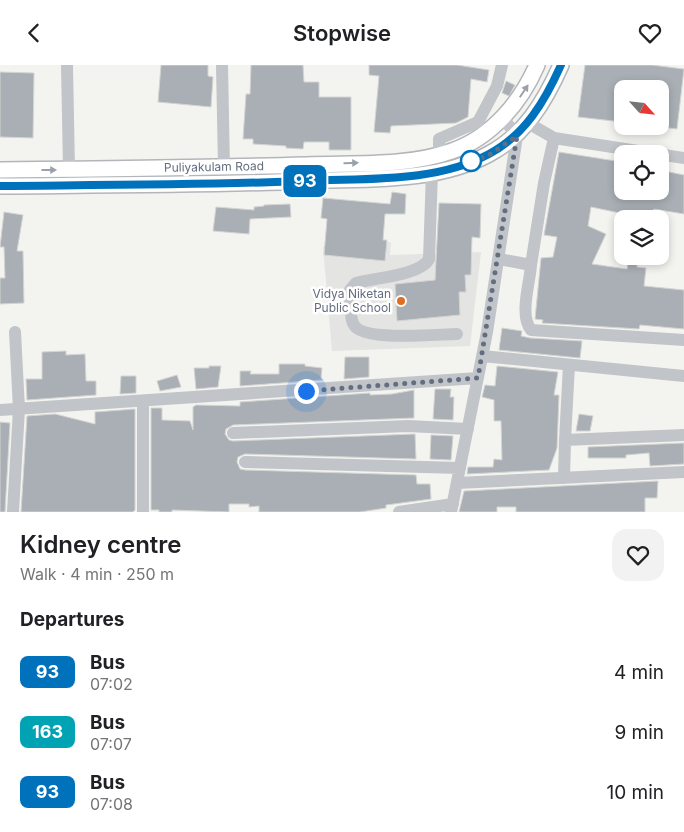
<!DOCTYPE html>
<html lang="en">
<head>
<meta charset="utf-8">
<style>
  :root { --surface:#fff; --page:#f2f2f2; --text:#202124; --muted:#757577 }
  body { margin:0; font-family:Inter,sans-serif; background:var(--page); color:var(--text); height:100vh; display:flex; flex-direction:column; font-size:19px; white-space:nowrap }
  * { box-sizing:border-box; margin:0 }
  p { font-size:16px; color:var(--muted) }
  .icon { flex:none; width:28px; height:28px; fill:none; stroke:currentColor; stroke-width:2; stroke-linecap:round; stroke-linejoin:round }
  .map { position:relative; height:447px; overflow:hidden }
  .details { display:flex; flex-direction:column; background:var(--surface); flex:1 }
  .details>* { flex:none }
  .badge { padding:0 10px; border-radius:8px; font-size:18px; line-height:32px }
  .needle { width:32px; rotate:117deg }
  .tools { position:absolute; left:614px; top:15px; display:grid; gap:10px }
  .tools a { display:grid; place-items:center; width:55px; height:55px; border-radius:10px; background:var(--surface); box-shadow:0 2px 8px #0003; font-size:25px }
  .you { position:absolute; width:25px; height:25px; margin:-12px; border:4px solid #fff; border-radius:50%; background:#1a73e8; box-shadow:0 0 0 8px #1a73e833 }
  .map>.badge { position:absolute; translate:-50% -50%; box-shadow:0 0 0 2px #fff }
  h2 { padding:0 20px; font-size:19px; line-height:45px }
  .round { display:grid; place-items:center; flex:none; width:52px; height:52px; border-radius:15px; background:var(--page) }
  .headline { display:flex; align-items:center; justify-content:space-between; height:85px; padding:0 20px }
  h1 { font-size:24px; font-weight:600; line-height:38px }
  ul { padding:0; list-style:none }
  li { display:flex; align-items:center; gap:15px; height:60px; padding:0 20px }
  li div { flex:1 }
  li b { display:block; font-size:19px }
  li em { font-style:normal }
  li .badge { min-width:55px; font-weight:700; text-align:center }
  header { display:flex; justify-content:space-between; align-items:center; height:65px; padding:0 20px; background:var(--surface); font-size:22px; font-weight:600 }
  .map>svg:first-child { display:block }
  .built { fill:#e4e4e3 }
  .building { fill:#a9afb5; stroke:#d4d5d2 }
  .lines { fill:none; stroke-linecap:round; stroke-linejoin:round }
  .major-casing { stroke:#b2b5ba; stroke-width:18 }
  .minor { stroke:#c1c4c8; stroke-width:12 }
  .major { stroke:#fff; stroke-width:15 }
  .oneway { fill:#9aa1ac }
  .line-casing { stroke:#fff; stroke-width:11 }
  .line { stroke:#0072bc; stroke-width:8 }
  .walk { stroke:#636e80; stroke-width:5; stroke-dasharray:0 9 }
  .stop-dot { fill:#fff; stroke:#0072bc; stroke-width:2.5 }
  .poi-dot { fill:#de6e26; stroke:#fff; stroke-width:2 }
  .labels { text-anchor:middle; stroke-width:5; stroke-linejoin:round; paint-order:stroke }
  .street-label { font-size:12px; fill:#636e80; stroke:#fff }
  .poi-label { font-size:12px; fill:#636e80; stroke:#fff; text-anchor:end }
</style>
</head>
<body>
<header><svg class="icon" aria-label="back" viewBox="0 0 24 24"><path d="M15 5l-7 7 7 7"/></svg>Stopwise<svg class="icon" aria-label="heart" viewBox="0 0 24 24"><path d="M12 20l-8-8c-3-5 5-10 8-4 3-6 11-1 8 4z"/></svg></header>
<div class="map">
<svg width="684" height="447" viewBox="0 0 684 447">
  <rect width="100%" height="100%" fill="#f3f4ef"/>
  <path class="built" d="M391,177L390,190L481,187L470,281L332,286L323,182Z"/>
  <path class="building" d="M161,0H208V11L213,12L211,42L158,37Z
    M251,0H303L304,17H319V32H351V85H329V77H304L303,84L286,83V81L253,79V74H243L246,29H250Z
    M369,0H457L489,5L487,17L471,14L468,52L456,58L391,61L390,68L374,67L379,11L369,10Z
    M585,0H652L684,4L677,64L660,62V24H622V57L578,52Z
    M0,7L34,8L33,73L0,72Z
    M506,16L515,20L509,31L502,28Z
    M559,87L622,97V126H660V105L684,110V149L654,144L652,154H633L634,151L591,142L588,161L606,169L592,199L627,204L628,197L637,199V202L646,203L644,221L684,225V264L640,260L639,264L542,258L543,255L535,254L541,193L553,192L557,172L544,170Z
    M392,127L406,129L405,149H385L383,175H387L385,196L324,190L327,154L321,153L323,133L390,139Z
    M439,138L481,139L480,173L472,172L471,210H465L466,227H459L460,250L397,256L395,219L435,215Z
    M290,139L291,152L250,154L249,169L213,166L216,142L254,145V142L264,141V140Z
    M4,147L23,150L17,186H23L24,238L0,239V213H5L4,182H0Z
    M502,263L522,266L521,271L530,273L582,276L580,293L499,285Z
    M66,286V290L85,289L86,316H96V330L27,335L26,314H42V287Z
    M345,292H369V312L344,314Z
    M279,299H305V301L322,303L321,313L323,315L240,321V306H251L250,309H279Z
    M209,301H221L218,322L196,324L194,303H209Z
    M497,301L558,307L554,330H559L557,383L549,405L467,409L468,402H493L494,394L502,395L501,356H494V335L482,332L485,320L495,321Z
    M177,310L181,322L160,326L157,316Z
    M121,311H136V328L120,329Z
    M435,324H451L450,332H454L453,355L433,354Z
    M414,325V353L233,360L226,364L225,369L229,375L233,376L415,369L416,394L245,389L238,392L237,397L240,404L245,405L416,410L417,419H430L431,434L386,440V443L360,447H259V441L249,442V439H229V447L172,445V447H159V445H151V343H162V355L190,356L193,365V342L196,340L240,341V337L370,328V330L392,329Z
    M135,344V445L133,447H21L27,351L55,349L95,359V347Z
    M579,349L593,351L590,366H576Z
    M0,357L10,358L5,447H0Z
    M431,370L453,371L451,395L430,394Z
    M684,378V399L650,401L649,388L626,390V393H588V382Z
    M658,416L657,433H645V447H516V442H497V447H459L464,426Z"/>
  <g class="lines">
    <g class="major-casing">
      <path id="major" d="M0,105C102,104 204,103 306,100C353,98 407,102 452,86C492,72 521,37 537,0
        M0,121C102,120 205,120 307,116C366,113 436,118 489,89C525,70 545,36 561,0"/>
    </g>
    <path class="minor" d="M67,0L69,105
      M222,0L224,103
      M528,58L554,73L684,93
      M439,90V74L478,57L497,21L502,0
      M432,107L429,194C421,210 374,213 356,218L350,225C351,235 349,252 354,260C363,277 439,269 457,269
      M499,194L531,200C530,218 519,250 531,265L684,275
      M531,200L544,118L554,73
      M482,291L684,311
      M569,300L565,375L684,370
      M0,345L478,313
      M233,368L408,361L468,364
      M245,397L460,403
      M564,413L565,375
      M457,418L684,407
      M13,447L19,344L15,267
      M143,447V336
      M399,447L453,439
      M451,447L487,267L517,71L503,53"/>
    <use href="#major" class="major"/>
  </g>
  <defs><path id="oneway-solid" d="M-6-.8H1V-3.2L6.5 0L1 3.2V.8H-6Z" transform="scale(1.25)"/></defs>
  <g class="oneway">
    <use href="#oneway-solid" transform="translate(524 26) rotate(-56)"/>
    <use href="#oneway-solid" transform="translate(351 98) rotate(-2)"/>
    <use href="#oneway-solid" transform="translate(49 105)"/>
  </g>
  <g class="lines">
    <g class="line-casing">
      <path id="line" d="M0,121C102,120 205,120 307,116C366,113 435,118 489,89C525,70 545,36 561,0"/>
    </g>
    <use href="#line" class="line"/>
    <path class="walk" d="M306,326L478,313L517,71L489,90L471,96"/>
  </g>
  <circle class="stop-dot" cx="471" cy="96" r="10"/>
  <circle class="poi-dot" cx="401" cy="236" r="5"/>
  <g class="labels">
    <g class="street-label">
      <text transform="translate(214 102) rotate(-1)" y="4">Puliyakulam Road</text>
    </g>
    <g class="poi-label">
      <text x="391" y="233">Vidya Niketan<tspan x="391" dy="14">Public School</tspan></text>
    </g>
  </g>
</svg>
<div class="tools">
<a><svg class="needle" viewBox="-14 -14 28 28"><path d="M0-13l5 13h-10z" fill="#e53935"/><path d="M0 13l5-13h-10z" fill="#757577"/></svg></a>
<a><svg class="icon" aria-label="locate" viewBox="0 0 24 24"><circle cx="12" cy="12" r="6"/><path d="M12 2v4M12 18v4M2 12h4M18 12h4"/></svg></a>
<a><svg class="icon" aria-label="layers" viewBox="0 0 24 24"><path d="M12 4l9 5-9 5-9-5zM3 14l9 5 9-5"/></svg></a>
</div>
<div class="you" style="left:306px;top:326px"></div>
<b class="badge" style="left:305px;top:116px;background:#0072bc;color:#fff">93</b>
</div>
<section class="details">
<div class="headline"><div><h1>Kidney centre</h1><p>Walk · 4 min · 250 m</p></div><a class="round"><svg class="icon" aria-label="heart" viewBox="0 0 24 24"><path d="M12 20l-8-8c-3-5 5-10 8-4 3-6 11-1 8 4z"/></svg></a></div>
<h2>Departures</h2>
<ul>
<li><span class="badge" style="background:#0072bc;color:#fff">93</span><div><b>Bus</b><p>07:02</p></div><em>4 min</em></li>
<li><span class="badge" style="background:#00a3b4;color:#fff">163</span><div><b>Bus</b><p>07:07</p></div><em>9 min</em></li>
<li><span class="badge" style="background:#0072bc;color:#fff">93</span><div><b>Bus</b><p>07:08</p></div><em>10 min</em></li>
</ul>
</section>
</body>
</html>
